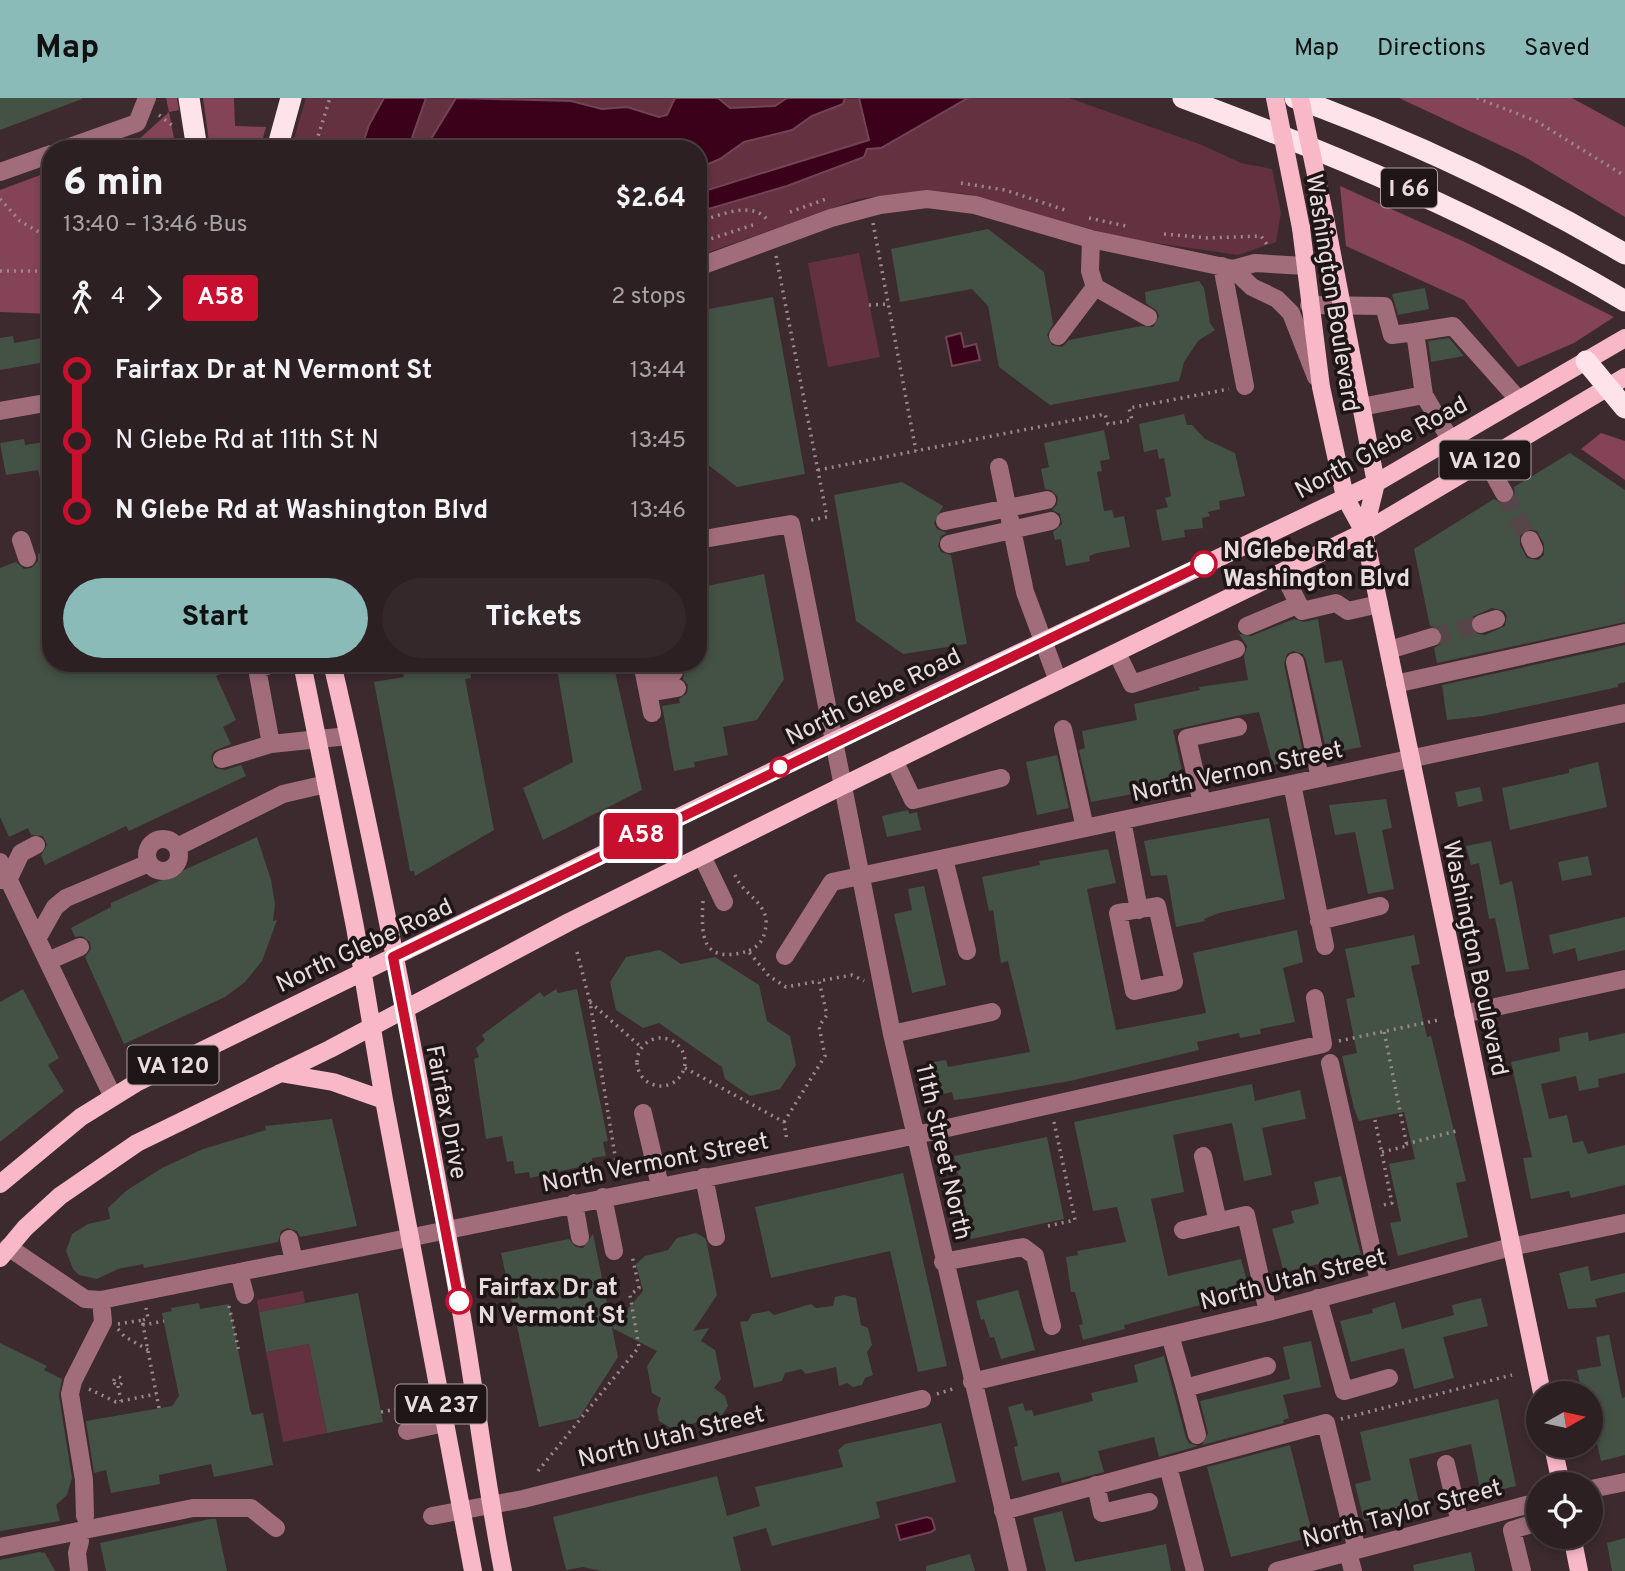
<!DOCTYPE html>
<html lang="en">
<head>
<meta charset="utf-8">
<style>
  :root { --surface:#2d2023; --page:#35282b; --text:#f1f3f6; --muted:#a7a3a6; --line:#483e41; --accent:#8bbbb9 }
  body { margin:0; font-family:Overpass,sans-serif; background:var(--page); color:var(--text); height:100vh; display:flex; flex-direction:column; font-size:26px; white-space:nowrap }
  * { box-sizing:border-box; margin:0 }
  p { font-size:23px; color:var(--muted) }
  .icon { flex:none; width:38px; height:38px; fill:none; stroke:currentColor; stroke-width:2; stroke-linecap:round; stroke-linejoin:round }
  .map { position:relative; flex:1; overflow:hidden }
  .sheet { position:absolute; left:42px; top:42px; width:665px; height:532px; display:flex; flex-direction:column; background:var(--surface); border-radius:28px; box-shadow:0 4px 10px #0003,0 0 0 2px var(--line) }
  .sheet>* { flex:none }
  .badge { padding:0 14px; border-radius:5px; font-size:24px; line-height:46px }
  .needle { width:46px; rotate:81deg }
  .tools { position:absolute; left:1526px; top:1283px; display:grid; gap:14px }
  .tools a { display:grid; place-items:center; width:77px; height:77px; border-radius:50%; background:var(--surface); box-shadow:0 4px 10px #0003,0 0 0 2px var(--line); font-size:35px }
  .map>.badge { position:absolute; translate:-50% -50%; box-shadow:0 0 0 4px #fff }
  .legs { display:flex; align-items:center; gap:10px; height:77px; padding:0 21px; font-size:23px }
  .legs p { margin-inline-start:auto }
  .headline { display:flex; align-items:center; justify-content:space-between; height:119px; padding:0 21px }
  h1 { font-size:38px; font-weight:800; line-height:52px }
  .button { display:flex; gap:14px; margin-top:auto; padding:14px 21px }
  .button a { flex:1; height:80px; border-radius:42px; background:var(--accent); color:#111; font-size:28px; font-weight:800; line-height:80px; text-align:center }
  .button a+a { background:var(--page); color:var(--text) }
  ul { padding:0 21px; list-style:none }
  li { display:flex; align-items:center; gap:24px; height:70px; font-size:26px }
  li i { display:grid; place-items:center; width:10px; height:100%; margin:0 9px; background:currentColor }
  li i::after { content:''; width:18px; height:18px; margin:-9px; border:5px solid; border-radius:50%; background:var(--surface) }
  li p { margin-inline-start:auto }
  li:first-child i { background:linear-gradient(#0000 50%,currentColor 0) }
  li:last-child i { background:linear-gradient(currentColor 50%,#0000 0) }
  header { display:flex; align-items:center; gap:42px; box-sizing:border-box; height:98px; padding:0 35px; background:var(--accent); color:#111 }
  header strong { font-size:33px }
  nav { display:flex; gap:38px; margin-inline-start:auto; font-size:24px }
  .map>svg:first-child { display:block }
  .green { fill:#643140 }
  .forest { fill:#844356 }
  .water { fill:#3c011a; stroke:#704355; stroke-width:2 }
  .building { fill:#435244; fill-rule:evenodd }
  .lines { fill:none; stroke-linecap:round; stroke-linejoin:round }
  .minor-tunnel { stroke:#564549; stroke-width:18; stroke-dasharray:18 9; stroke-linecap:butt }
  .path { stroke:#99898d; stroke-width:3.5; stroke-dasharray:2 5; stroke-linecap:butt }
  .minor { stroke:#a16d7b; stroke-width:18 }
  .major { stroke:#f9b8c8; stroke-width:18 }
  .highway { stroke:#fee4ea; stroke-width:21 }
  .major-bridge { stroke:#f9b8c8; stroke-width:18 }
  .line-1-casing { stroke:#fff; stroke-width:16 }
  .line-1 { stroke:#c8102e; stroke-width:10 }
  .stop-1-dot { fill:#fff; stroke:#c8102e; stroke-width:3.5 }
  .labels { text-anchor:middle; stroke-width:7; stroke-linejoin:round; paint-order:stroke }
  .shield { fill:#1e1517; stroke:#aca0a3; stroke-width:2 }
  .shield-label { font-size:23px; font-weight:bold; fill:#e9dcdf }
  .street-label { font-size:24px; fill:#e9dcdf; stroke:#1e1517 }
  .stop-label { font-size:24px; font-weight:bold; fill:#e9dcdf; stroke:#1e1517; text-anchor:start }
</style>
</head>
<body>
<header>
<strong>Map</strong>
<nav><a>Map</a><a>Directions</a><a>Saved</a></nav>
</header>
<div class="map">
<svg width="1625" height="1473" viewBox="0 0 1625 1473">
  <rect width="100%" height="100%" fill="#3c2a2f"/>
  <path class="green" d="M306,0H1069L1202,47L1241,65L1272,71L1281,115L1276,144L1238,157L1122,140L967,96L928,92L858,101L698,158V51H291Z
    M859,155L880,259L828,269L808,165Z
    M303,1193L305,1205L259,1214L257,1202Z
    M309,1246L327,1335L283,1344L266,1254Z"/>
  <path class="forest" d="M166,0H177L179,12L169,14L176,51H106L137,43L169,14Z
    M203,0H234L235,28L266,29L260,51H210Z
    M1399,0H1572L1625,29V119L1523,58Z
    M51,73V216L0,214V92Z
    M1340,88L1467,145L1614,219L1574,245L1518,269L1464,202L1346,148Z
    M1601,335L1625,343V382L1581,351Z"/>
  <path class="water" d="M384,0H426L408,51H361L369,27Z
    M456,0L571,3L602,11L627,9L659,19L667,17L675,0H718L730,10L775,8L787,0H845L843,6L812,18L792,32L744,44L720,61L699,70L698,51H425Z
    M859,0H968L881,50L867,51L864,59L787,88L698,114V95L869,42Z
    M961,235L964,249L976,246L980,262L952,268L946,239Z
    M927,1419L932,1421L935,1431L931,1434L900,1442L896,1427Z"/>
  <path class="building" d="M0,0H82V1L0,32Z
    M988,131L1044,174L1053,226L1047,237L1052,247L1062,249L1069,242L1141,228L1153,229L1159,218L1157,213L1146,205L1145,194L1199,183L1204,190L1210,225L1215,232L1198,243L1184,264L1179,283L1050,307L999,269L988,208L972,191L900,204L891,151Z
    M1425,190L1429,211L1398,217L1392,196Z
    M773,199L805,376L737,389L698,359V213Z
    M13,238L14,245L48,239L51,263L0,272V240Z
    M1449,240L1464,258L1431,264L1428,243Z
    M1184,316L1187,327H1192L1205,341L1235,355L1245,398L1219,403L1220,411L1208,414L1210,418L1202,420L1203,430L1184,432L1185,439L1162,443L1156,412L1168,409L1165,400L1171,398L1164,360L1159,361L1157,351L1144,354L1139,326Z
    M1104,332L1110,361L1100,363L1102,373L1097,374L1104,413L1112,412L1114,420L1124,418L1130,449L1097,455L1089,458L1090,463L1066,468L1061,441L1055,442L1053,434L1062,426L1060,416L1052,412L1057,406L1058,399L1051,392L1045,391L1041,371L1049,369L1044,345Z
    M24,341L25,347L51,343V401L45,402L38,372L6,377L0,345Z
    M1570,355L1625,392V524L1437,565L1434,550L1441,546L1443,536L1439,530L1430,528L1414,451L1494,401L1503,406L1510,405L1515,396L1514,389ZM1526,431L1537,433L1544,446V457L1538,462L1527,460L1520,447V436ZM1492,510L1504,513L1507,518L1505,528L1485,537L1474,535L1470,529L1472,519Z
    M902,384L943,408L934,425L937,431L947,435L941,438L938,448L941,454L951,457L967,546L903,556L856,523L834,397Z
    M51,451V565H243L216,578L236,622L223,629L231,646L214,653L211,659L215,670L225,672L241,667L246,678L129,733L126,728L45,767L41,757L47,747L43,738L31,737L28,730L9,739L0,719V470L16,464L24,471L31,470L38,463V456Z
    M764,476L784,581L757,622L723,629L728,657L694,664L695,669L674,673L662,608L680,605L679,601L687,595L688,587L683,581L685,571L681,565H698V490Z
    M1294,521L1304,524L1318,521L1325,565L1342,562L1361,649L1327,656L1306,562L1303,556L1293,553L1287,556L1284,566L1304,660L1273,667L1259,614L1236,618L1173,632L1185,686L1091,704L1079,652L1085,650L1082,633L1137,622L1134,606L1200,592L1199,589L1248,582L1244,559L1247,548L1239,536L1251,538Z
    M1625,547V584L1618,586V589L1483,618L1447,622L1442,587Z
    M401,565H469L471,580L465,581L494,732L415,778L414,773H410L374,584L404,579Z
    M556,565H613L642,692L543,742L523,690L573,664Z
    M1057,657L1069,710L1037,717L1026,664Z
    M1598,664L1607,709L1510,732L1502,690L1569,675V671Z
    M1480,689L1483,703L1458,709L1455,694Z
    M1386,701L1392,730L1382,732L1394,791L1368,796L1355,734L1335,737L1329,707Z
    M908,712L909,716L917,714L921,732L887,739L882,718Z
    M1269,720L1285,801L1219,815L1204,821L1205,823L1176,829L1167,777L1151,778L1144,743Z
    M257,739L271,782L275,806L273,823L277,822L262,863L245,884L225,899L124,946L85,859L91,851L90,844L82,838L75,839L71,830L111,809V805Z
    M1491,743L1500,787L1512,783L1529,871L1506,874L1495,820L1489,821L1479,765L1471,767L1466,748Z
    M1108,751L1116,785L1087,791L1116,932L1206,915L1193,855L1297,832L1303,864L1283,870L1295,924L1260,931L1261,936L1240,940L1239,935L1197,944L1199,952L1070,983L971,1000L954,1002L952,994L934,998L928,965L946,962L948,969L1030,954L1008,863L1001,865L993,812L989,813L982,779L1040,767L1039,763Z
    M1588,758L1592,777L1562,783L1558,764Z
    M924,788L946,887L912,895L894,816L912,812L908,791Z
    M1625,819V852L1578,863L1575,850L1553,856L1549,837Z
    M1414,837L1420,866L1411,868L1427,939L1431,938L1466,1083L1456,1085L1468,1139L1398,1158L1390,1125L1401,1123L1389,1066L1415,1061L1404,1014L1359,1023L1354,1010L1342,958L1357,955L1346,901L1355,899L1345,851Z
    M660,852L681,866L715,859L759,887L767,923L790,938L796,967L780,991L750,998L725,981L722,969L659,925L643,930L616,912L610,884L626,859Z
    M23,891L59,960L48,967L64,993L0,1044V904Z
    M556,891L558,895L577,891L608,1043L603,1044L606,1058L592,1060L593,1066L530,1080L529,1074L515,1076L513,1063L507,1064L502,1038L486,1041L474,961L479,959L476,950L485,942L482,937L540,894L544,899Z
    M1588,934L1589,943L1625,935V975L1598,981L1599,989L1579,993L1576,978L1541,986L1549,1021L1567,1017L1573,1045L1583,1043L1588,1056L1625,1047V1087L1571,1100L1569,1093L1531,1101L1523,1060L1532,1059L1511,964L1560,953L1559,940Z
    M1252,986L1255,1003L1300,992L1306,1021L1262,1030L1272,1077L1244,1083L1232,1025L1173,1037L1184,1094L1151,1101L1168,1178L1241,1161L1250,1194L1124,1227L1125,1231L1083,1242L1079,1227L1083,1226L1075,1194H1071L1066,1159L1078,1157L1077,1153L1126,1144L1117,1109L1093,1113L1074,1024Z
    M332,1021L357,1128L300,1139L297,1133L287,1130L281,1133L278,1144L144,1170L143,1166L118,1171L97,1181L79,1177L73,1171L66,1153L72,1136L88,1126L110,1121L108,1110L126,1093L162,1070L203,1051L266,1032L265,1028Z
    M1047,1039L1064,1121L971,1141L954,1058Z
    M903,1075L947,1268L918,1274L890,1153L771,1180L755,1109Z
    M1341,1078L1364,1169L1334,1175L1332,1163L1284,1174L1272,1131L1294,1125L1291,1113L1319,1106L1314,1084Z
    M696,1135L705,1140L707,1146L717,1197L693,1233L709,1230L701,1243L715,1252L721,1281L714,1290L725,1298L728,1308L720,1320L671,1330L659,1323L657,1312L661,1300L652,1295L647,1268L657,1253L612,1230L618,1259L579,1320L539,1329L501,1155L569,1141L576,1149L583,1150L593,1136L612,1229L643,1193L636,1166L645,1158L668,1152L677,1140Z
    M1588,1168L1591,1183L1625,1175V1194L1595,1201L1597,1209L1568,1211L1559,1175Z
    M1018,1192L1035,1252L1001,1261L994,1239L990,1240L984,1221L981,1222L976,1203Z
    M358,1195L383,1324L327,1335L309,1246L266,1254L259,1214Z
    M844,1197L856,1200L861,1227L868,1230L872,1247L867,1254L873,1277L865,1280L862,1287L853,1289L847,1285L839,1288L836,1269L806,1276L801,1271L785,1275L782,1283L754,1290L740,1224L748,1223L752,1216L769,1213L774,1217L811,1206L816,1210L833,1208L835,1199Z
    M1481,1200L1488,1228L1443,1239L1454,1280L1414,1291L1404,1250L1351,1264L1340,1223L1373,1215L1372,1211L1395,1204L1402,1231L1454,1217L1452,1207Z
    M199,1205L200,1211L229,1206L250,1312L252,1317L263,1315L273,1367L214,1379L211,1366L159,1377L160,1386L111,1395L106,1372L94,1375L86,1323L172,1308L179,1298L162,1215L172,1213L171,1210Z
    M1609,1237L1622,1300L1625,1299V1357L1601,1363L1591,1319V1295H1582L1577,1272L1601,1268L1596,1239Z
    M1311,1243L1321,1289L1283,1297L1289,1320L1283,1322L1284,1325L1202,1347L1208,1335L1200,1303L1290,1281L1283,1249Z
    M0,1245L47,1268L44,1272L62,1281L59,1298L72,1380L67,1397L56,1407L60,1423L0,1433Z
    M1164,1258L1186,1340L1189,1345L1198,1348L1159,1359L1154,1339L1098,1353L1104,1374L1062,1385L1059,1374L1022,1383L1014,1349L1018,1348L1008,1309L1023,1305L1025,1313L1032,1312L1034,1318L1093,1303L1091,1295L1138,1284L1134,1267Z
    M1498,1301L1516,1388L1481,1396L1471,1346L1409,1361L1420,1409L1364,1423L1355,1386L1371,1382L1360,1334Z
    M941,1325L956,1384L876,1404L880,1420L772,1448L766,1430L733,1439L741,1473H601L583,1469L566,1472L553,1419L717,1378L727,1418L760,1408L755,1389L843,1369L838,1352L845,1346Z
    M1290,1347L1313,1439L1231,1459L1207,1369Z
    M1062,1413L1075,1464L1166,1446L1171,1473H1046L1033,1420Z
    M210,1421H216L227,1473H106L100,1445Z
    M1625,1440V1473H1612L1607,1445Z
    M39,1454L45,1455L55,1473H0V1462Z
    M1471,1454L1475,1473H1414L1413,1467Z
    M970,1456L975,1473H926V1468Z"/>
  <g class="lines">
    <path class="minor-tunnel" d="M1504,395L1530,442
      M1624,493H1625
      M1432,539L1481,526"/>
    <path class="path" d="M1477,0L1536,23L1625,78
      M159,17L173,28
      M314,51L330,0
      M961,85L1005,92L1068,113
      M0,101L20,123L51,141
      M790,114L829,100
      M1089,120L1126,128
      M698,124C718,118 753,101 768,123
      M873,125L916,353
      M1164,136L1208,140L1261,138L1268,148
      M698,145L753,127
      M776,158L827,419L807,423
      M0,173H51
      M869,207L888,206
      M818,372L1105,316L1108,326L1132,322L1129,310L1229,291
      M735,777C744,799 772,805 765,833C763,843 758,849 748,853
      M703,803C701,838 701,867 748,853L769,878L786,889L819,883
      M577,854L590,904L618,1076
      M590,904L641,949
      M637 964a24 24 0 1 1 48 0a24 24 0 1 1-48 0Z
      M1339,943L1438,922
      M685,970L784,1024L787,1043
      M1375,1022L1392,1105L1379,1108
      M784,1024L825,958L819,928L827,917L819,883L852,877L864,883
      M1406,1046L1460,1032
      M1382,1054L1407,1048L1384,933
      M1048,1128L1075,1122L1054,1024
      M229,1208L239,1254
      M143,1222L148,1220L146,1210
      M118,1226L143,1222V1227
      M118,1231L124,1238L148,1252
      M114 1283a4 4 0 1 1 8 0a4 4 0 1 1-8 0Z
      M118,1288L121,1303
      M89,1291L116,1304L156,1296
      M937,1296L956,1290
      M159,1310L143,1227L164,1223
      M381,1314L407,1309
      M1341,1321L1512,1277
      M538,1373L639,1249L630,1197L639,1190L632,1157"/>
    <path class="minor" d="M64,51L137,25L147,0
      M0,74L51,56
      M1091,141L1090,173L1095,189L1148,219
      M1222,168L1245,288
      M698,169L831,120L880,107L927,101L975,107L1091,141L1233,171L1252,189L1277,201L1291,215L1316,279
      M1233,171L1255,165L1305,168
      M1309,207L1384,208L1392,237L1415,234
      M1058,238L1095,189
      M1361,309L1424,297
      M0,313L51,304
      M1450,341L1424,297L1415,234L1453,228L1518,301
      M1486,362L1504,395
      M999,369L1025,494L1058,583
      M945,423L1047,402
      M21,442L27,460
      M698,442L791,426L892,936L1018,1473
      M1530,442L1534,451
      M949,446L1051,423
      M1283,475L1302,513L1336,505L1348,513L1379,506
      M1481,526L1496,521
      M1247,528L1297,507
      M1389,552L1432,539
      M1117,555L1132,586L1236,551
      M1295,564L1320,680
      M256,565L271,646
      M642,565L652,615
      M257,571L277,565
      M645,580L674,574
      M1395,586L1625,535
      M648,595L677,590
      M1063,631L1085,730
      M222,661L271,646L348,638
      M894,662L913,702L1001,680
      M1292,686L1325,848
      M1202,705L1187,640L1238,629
      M1122,722L1139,812
      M147 757a16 16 0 1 1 32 0a16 16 0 1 1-32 0Z
      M177,749L283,696L326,686
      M702,758L724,804
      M944,761L967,853
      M0,764L113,999
      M0,782H8L21,755L36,747
      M1157,808L1174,884L1134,893L1118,815Z
      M1319,823L1380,808
      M37,841L55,809L66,800L149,765
      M785,858L832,784L1625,615
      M48,863L80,849
      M1463,916L1625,881
      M892,936L992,914
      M1330,965L1379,1184
      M643,1015L660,1088
      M1203,1058L1218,1124
      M704,1079L716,1139
      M603,1099L614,1153
      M574,1105L580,1139
      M1183,1132L1246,1117L1268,1214
      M289,1141L294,1163
      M8,1149L85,1201L101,1202L898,1041L1323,946L1315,900
      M943,1164L1023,1149L1035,1158L1052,1228
      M239,1174L245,1197
      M1318,1200L1344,1293L1389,1280
      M1170,1237L1185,1290L1267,1268
      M972,1284L1268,1214L1511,1149L1625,1125
      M1185,1290L1197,1337
      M407,1333L445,1325
      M1446,1366L1460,1425
      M1168,1368L1195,1473
      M1096,1387L1102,1415L1149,1404
      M1591,1391L1625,1384
      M1003,1413L1326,1325L1357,1452
      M85,1418L84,1382L70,1296L73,1283L103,1224L101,1202
      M432,1418L523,1401L922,1301
      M0,1449L193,1410H251L276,1430
      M1348,1454L1353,1473
      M79,1473L77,1455L80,1443
      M1277,1473L1538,1404
      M1522,1473L1512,1432L1538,1424"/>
    <path class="major" d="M1326,125L1376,385L1364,434
      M1301,130L1321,289L1345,399L1364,434L1542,1295
      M302,565L355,829L384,1002L473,1473
      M332,565C382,779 422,997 461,1213C476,1299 486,1386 503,1473
      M280,975L333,984L384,1002
      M0,1086L81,1019L136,985L834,643L1376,385L1625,240
      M0,1160L25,1130L60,1098L137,1045L330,951L569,824L842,688L1364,434L1625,279
      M1553,1348L1561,1386
      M1572,1438L1579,1473"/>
    <path class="highway" d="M189,0L197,51
      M1183,0C1336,57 1484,119 1625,203
      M1295,0C1410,42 1520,94 1625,156
      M277,51L291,0
      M1586,263L1625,310"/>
    <path class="major-bridge" d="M1275,0L1301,130
      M1300,0L1326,125"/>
  </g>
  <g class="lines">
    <g class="line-1-casing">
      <path id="line-1" d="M459,1203L393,859L1204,466"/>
    </g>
    <use href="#line-1" class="line-1"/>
  </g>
  <g class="stop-1-dot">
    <circle cx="1204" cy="466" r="12"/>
    <circle cx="780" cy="669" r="9"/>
    <circle cx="459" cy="1203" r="12"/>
  </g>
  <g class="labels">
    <g class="shield">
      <rect x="1381" y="70.5" width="56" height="39" rx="5"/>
      <rect x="1439.5" y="342.5" width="91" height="39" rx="5"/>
      <rect x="127.5" y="947.5" width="91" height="39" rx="5"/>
      <rect x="395.5" y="1286.5" width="91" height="39" rx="5"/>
    </g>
    <g class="shield-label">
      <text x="1409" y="98">I 66</text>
      <text x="1485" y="370">VA 120</text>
      <text x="173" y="975">VA 120</text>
      <text x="441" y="1314">VA 237</text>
    </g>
    <g class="street-label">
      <text transform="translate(1333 195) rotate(81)" y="8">Washington Boulevard</text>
      <text transform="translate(1381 349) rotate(-28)" y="8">North Glebe Road</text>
      <text transform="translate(873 598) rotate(-26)" y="8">North Glebe Road</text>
      <text transform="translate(1237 673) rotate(-12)" y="8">North Vernon Street</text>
      <text transform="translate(364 847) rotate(-25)" y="8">North Glebe Road</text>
      <text transform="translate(1476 860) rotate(78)" y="8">Washington Boulevard</text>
      <text transform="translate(447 1014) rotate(79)" y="8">Fairfax Drive</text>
      <text transform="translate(944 1054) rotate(77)" y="8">11th Street North</text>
      <text transform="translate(655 1064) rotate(-11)" y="8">North Vermont Street</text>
      <text transform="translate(1293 1181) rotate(-14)" y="8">North Utah Street</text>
      <text transform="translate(671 1338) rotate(-14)" y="8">North Utah Street</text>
      <text transform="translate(1402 1415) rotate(-15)" y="8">North Taylor Street</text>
    </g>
    <g class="stop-label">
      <text x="1223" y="460">N Glebe Rd at<tspan x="1223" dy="28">Washington Blvd</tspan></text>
      <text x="478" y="1197">Fairfax Dr at<tspan x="478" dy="28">N Vermont St</tspan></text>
    </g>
  </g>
</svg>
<div class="tools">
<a><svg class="needle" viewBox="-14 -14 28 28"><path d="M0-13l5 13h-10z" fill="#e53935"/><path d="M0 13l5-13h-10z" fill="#a7a3a6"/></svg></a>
<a><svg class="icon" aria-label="locate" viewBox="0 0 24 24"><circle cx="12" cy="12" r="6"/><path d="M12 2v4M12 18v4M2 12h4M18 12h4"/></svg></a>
</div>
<b class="badge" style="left:641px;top:738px;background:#c8102e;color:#fff">A58</b>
<section class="sheet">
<div class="headline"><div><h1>6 min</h1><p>13:40 – 13:46 · Bus</p></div><b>$2.64</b></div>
<div class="legs"><svg class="icon" aria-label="walk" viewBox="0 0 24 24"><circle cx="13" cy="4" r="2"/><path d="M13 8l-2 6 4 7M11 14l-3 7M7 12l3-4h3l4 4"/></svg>4<svg class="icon" aria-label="forward" viewBox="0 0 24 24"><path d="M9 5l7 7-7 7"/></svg><b class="badge" style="background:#c8102e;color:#fff">A58</b><p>2 stops</p></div>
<ul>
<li><i style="color:#c8102e"></i><b>Fairfax Dr at N Vermont St</b><p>13:44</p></li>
<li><i style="color:#c8102e"></i><span>N Glebe Rd at 11th St N</span><p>13:45</p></li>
<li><i style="color:#c8102e"></i><b>N Glebe Rd at Washington Blvd</b><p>13:46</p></li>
</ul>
<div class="button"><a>Start</a><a>Tickets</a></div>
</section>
</div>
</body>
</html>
